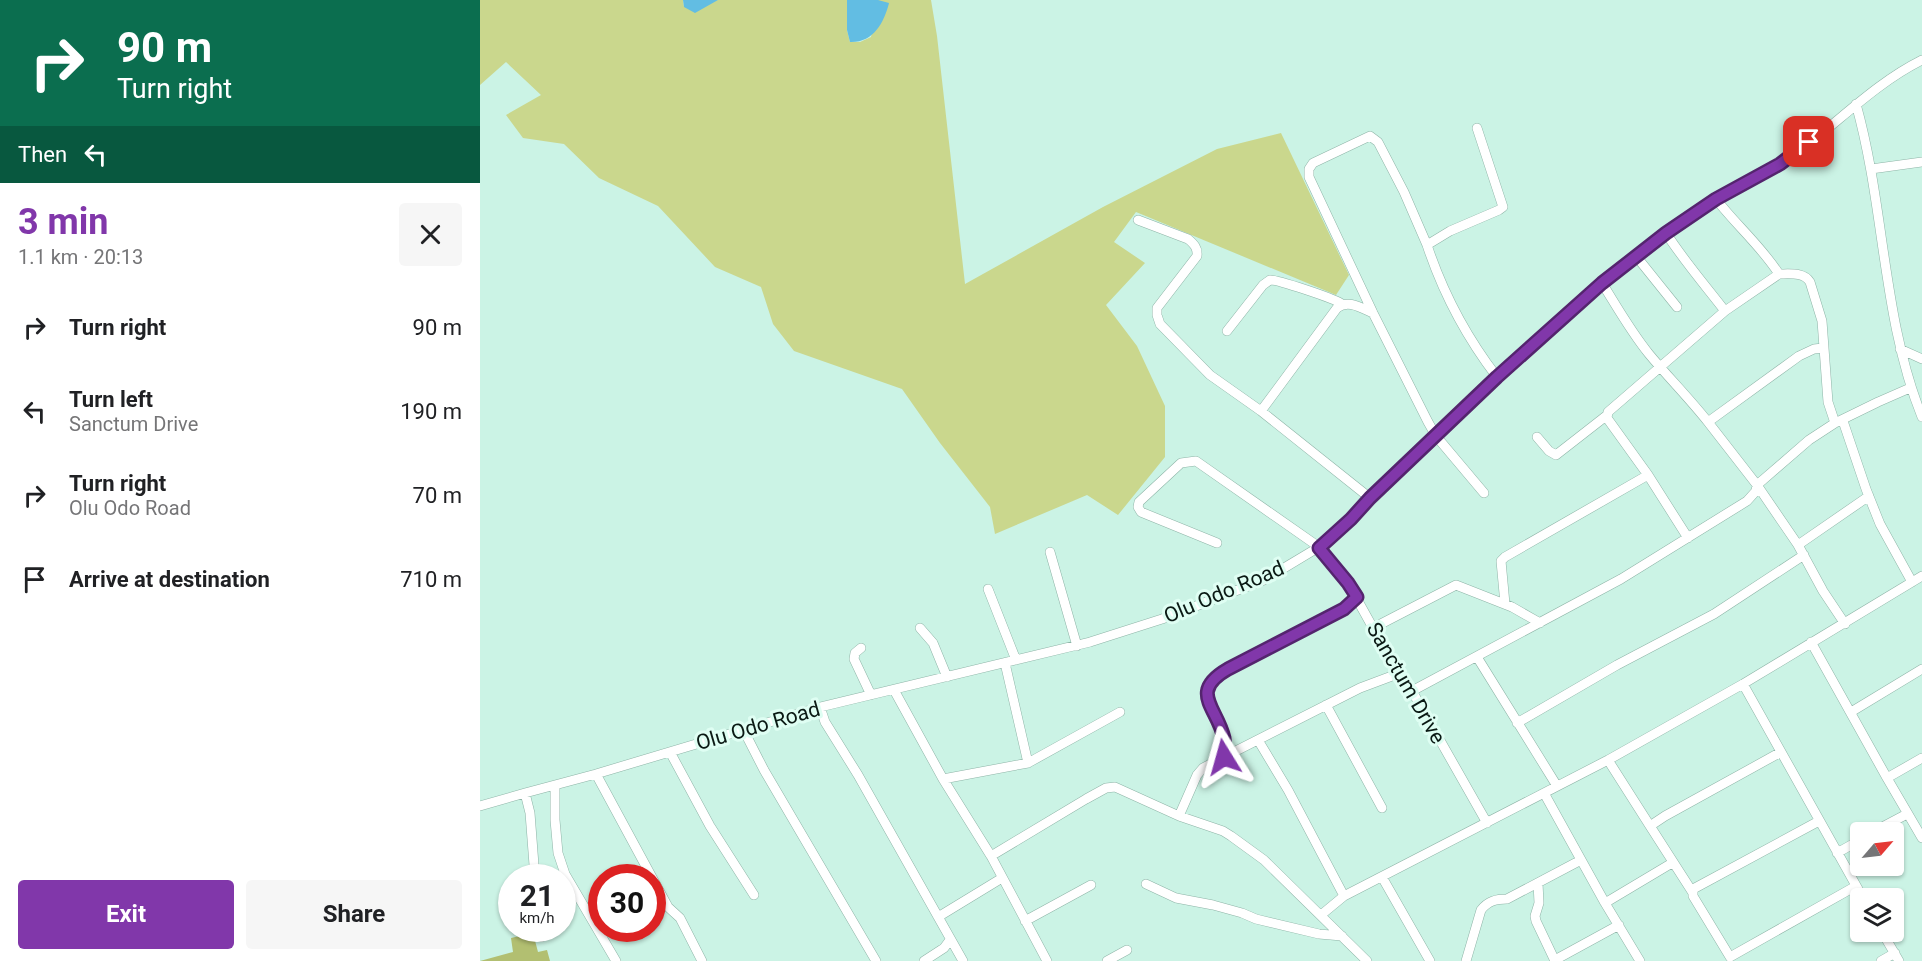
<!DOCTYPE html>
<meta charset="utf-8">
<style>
body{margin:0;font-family:Roboto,sans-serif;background:#f6f6f6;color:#202124;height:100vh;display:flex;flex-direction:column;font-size:22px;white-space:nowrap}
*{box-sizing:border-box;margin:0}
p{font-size:20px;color:#757577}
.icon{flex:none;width:33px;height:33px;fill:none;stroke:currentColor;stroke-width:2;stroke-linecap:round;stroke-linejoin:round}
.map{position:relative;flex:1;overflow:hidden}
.panel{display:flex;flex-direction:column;background:#fff;width:480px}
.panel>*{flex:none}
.hud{background:#0b6e4f;color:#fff;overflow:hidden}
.needle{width:39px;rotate:62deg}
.buttons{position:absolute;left:1370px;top:822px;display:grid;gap:12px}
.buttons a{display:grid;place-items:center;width:54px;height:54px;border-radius:6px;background:#fff;box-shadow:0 2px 4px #0004;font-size:30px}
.speed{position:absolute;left:18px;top:864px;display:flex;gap:12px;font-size:30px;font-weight:700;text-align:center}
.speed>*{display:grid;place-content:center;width:78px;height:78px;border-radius:50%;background:#fff;box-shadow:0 2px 4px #0004;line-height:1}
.speed small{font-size:15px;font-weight:400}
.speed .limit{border:9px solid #d22;background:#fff;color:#111}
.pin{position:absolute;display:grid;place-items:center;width:51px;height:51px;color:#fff;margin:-26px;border-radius:12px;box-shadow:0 3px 9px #0006}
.me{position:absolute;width:66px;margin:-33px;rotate:352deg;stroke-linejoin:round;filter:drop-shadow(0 0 4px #0008)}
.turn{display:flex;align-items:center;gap:21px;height:126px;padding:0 18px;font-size:27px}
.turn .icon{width:78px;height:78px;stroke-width:2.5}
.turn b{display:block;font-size:42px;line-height:51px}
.then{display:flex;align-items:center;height:57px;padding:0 18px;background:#0003;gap:12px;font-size:22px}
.round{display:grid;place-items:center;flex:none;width:63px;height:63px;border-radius:6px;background:#f6f6f6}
.overview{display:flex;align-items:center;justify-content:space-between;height:102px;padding:0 18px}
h1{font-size:36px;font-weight:700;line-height:45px;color:#8137aa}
.primary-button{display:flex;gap:12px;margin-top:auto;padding:12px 18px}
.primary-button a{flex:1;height:69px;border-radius:6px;background:#8137aa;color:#fff;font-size:24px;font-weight:700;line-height:69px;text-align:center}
.primary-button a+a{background:#f6f6f6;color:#202124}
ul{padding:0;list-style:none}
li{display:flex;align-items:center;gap:18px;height:84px;padding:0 18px}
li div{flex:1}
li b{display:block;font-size:22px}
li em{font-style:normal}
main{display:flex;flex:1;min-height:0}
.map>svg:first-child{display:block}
</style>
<main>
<section class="panel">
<div class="hud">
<div class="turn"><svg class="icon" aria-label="right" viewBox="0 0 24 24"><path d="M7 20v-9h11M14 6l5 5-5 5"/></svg><div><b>90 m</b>Turn right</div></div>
<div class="then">Then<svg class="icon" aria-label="left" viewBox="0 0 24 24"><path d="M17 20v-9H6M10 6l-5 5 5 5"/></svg></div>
</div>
<div class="overview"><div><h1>3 min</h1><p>1.1 km · 20:13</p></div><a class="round"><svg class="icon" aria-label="close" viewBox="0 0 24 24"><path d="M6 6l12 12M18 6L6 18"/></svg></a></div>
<ul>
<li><svg class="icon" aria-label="right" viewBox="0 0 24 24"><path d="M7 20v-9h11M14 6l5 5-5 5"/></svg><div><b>Turn right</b></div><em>90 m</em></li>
<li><svg class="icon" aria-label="left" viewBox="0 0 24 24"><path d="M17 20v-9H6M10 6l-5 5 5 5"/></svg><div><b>Turn left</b><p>Sanctum Drive</p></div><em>190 m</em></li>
<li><svg class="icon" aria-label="right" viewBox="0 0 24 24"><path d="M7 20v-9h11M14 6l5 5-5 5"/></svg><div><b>Turn right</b><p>Olu Odo Road</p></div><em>70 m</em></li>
<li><svg class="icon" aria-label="arrive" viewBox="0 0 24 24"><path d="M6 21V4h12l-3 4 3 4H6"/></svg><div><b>Arrive at destination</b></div><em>710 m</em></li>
</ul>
<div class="primary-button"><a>Exit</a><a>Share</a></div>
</section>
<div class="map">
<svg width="1442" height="961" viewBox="0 0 1442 961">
<rect width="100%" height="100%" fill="#cbf3e5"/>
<!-- green -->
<path fill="#cad78d" d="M0,0H203L204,7L238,0H367V30L370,42H380L391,37L398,0H451L457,36L485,284L623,207L737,149L801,133L869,275L856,295L656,212L634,242L665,263L626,305L657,346L685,406V457L638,515L607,495L515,534L510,507L460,443L422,389L314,351L293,324L281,287L235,267L178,206L119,178L84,144L43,138L26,115L61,95L26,62L0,85Z"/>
<!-- forest -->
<path fill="#b2bf71" d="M53,933L58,952L67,950L70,961H0L33,952L31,938Z"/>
<!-- water -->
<path fill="#62bde3" d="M203,0H238L215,13L204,7Z
M367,0H398L409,3C404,23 393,43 370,42L367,30Z"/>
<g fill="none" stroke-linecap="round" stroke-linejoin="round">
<!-- minor casing -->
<g stroke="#8eb4a7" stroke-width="10">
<path id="minor" d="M1376,104C1405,207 1402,318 1442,417
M997,128L1023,207L1019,210L970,231L947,245C963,293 987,338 1017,377
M1391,169L1442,162
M1236,199C1256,225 1281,246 1299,274C1310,274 1324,272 1330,282L1342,321L1348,402L1355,423L1398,402L1430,388
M658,220L708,239C714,244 718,248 717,256L677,308V315L680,324L730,375L781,411L890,498
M1186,233C1204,261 1225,285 1245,311
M947,245L924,192L898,142L890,136L833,163L829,169V177L893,313L948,422L956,436L1004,493
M1156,256L1197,307
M1122,283C1137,307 1151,332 1169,354C1188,377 1209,398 1228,422L1319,356L1334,349L1343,348
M747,331L783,285L790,280C796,279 856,299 862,304
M1420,349L1442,359
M781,411L857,308C868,299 881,308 893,313
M1363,421L1386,489L1400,524L1432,582
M1228,422L1277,485L1318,545L1343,591L1365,624
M1057,437L1069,451L1076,455L1126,416
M1168,475L1127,418L1128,412L1245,311L1299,274
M737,543L661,512L658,507L659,502L701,463L716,461L839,547L868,583L893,628L932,691L1007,823
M1318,545L1389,496
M570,552L597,646
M508,589L536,660
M1025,604L1021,561L1025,557L1168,475L1208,538
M440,628L453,643L467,677
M893,628L976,585L1032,607L1060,623
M1331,642L1407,778L1442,758
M381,648L375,653L374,659L391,695
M997,657L1077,786
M525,663L548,763
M1263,684L1383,898
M414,690L463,779L511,856L567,961
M932,691L1141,579L1267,501L1276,491L1277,485L1329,440L1355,423
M846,705L902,808
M340,707L345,722L378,775L483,961
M1371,712L1442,669
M1037,723L1137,665L1234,614L1324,555
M263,729L284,770L396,961
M778,740L808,790L864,896L841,915
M190,752L230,826L274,895
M744,757L880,688L920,673
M1128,760L1170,826L1185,816L1301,752
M116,774L188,907L200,918L222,961
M1407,778L1442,838
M463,779L548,763L640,712
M75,786V820L78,853L85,874L136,961
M45,793L50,813L55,878
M1064,793L1125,903L1192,863
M0,806L45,793L116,774L340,707L610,642L682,619L784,580L839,547L871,519L890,498C986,408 1079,314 1184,235C1200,222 1218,210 1236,199C1262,183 1290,171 1315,154C1358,123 1394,84 1442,60
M699,816L717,775L723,768L744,757V739L728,699V688L731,681L759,664L864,609L877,597
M1339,821L1215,888L1213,890V896L1250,957L1376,886
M1170,826L1213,893
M1393,832L1427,814
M1357,853L1380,840
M511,856L606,799L626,788L635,787L699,816L743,831L751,836L784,860L887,961
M902,877L950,961
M1058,883L1059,903L1055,916L1056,921L1075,961
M666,884L696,898L733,905L762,913L776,919L839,934L862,936
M864,896L1128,760L1263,684L1442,576
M1125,903L1160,961
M111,915L122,908
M458,917L522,878
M545,921L611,885
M61,928L62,937
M1402,932L1419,961
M1075,960L1139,925
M444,961L464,948L470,940
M627,961L647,950
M986,961L1001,910C1008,901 1016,899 1027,899L1101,860
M1401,961L1415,953"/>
</g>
<!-- minor -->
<use href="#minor" stroke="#fff" stroke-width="9"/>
</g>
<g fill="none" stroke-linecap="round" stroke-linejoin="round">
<!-- route casing -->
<g stroke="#54246e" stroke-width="15">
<path id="route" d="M744,757C744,751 745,744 744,738C737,707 708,692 748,669L864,609L877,597L868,583L839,548L871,519L890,498L1017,377L1122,283L1186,233L1236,199L1300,164L1329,142"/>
</g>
<!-- route -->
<use href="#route" stroke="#8137aa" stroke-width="10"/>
</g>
<g text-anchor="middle" stroke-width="6" stroke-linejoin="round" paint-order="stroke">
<!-- street labels -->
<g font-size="21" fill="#0a1914" stroke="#dffef3">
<text transform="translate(744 592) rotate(-23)" y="7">Olu Odo Road</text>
<text transform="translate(926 683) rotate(60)" y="7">Sanctum Drive</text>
<text transform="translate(278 726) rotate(-16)" y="7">Olu Odo Road</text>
</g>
</g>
</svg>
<div class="buttons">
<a><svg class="needle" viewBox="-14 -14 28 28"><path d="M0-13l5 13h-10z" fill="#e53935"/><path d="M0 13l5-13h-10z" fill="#757577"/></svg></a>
<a><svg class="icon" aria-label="layers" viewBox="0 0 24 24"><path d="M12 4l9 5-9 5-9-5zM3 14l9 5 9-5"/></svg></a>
</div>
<div class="speed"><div>21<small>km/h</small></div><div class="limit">30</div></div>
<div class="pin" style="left:1329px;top:142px;background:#d93025"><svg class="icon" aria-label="arrive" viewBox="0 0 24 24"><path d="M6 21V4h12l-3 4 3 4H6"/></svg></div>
<svg class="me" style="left:744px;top:757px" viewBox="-20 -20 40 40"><path d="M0-17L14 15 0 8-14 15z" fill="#8137aa" stroke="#fff" stroke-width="4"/></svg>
</div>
</main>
